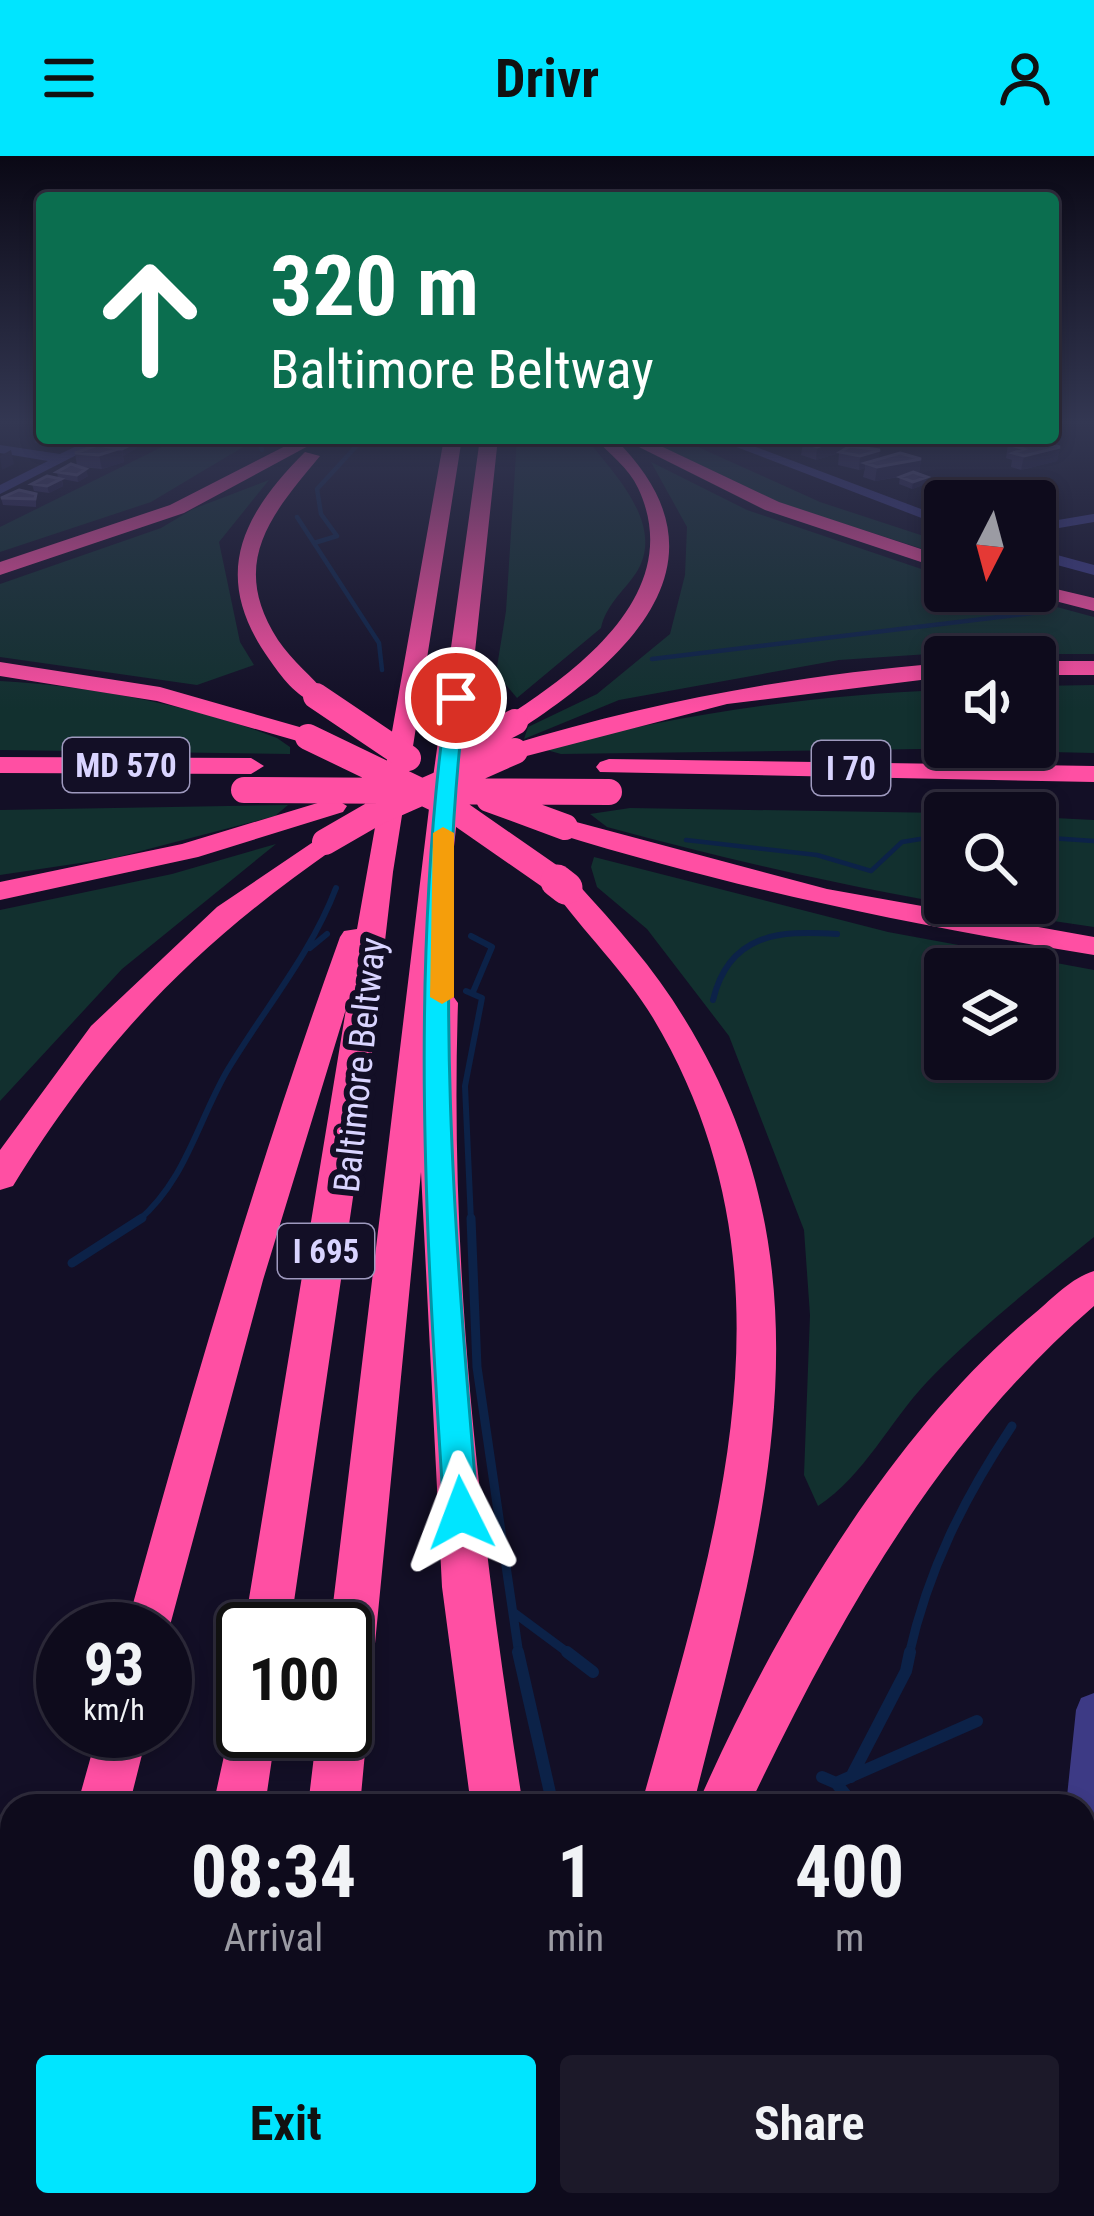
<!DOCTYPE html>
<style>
body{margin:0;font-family:"Roboto Condensed",sans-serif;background:#1c1929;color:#f1f3f6;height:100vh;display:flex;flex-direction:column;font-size:45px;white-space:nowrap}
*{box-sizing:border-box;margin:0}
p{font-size:39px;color:#9b9ba3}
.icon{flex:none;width:66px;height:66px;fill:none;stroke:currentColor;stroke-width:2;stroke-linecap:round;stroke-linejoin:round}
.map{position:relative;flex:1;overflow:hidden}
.drawer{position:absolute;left:0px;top:1638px;width:1095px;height:423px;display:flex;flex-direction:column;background:#0e0b1c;border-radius:36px 36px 0 0;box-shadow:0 6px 18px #0003,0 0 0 3px #2e2b3b}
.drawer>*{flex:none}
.hud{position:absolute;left:36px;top:36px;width:1023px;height:252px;border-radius:12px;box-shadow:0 6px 18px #0003,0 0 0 3px #2e2b3b;background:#0b6e4f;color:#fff;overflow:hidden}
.needle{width:78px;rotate:186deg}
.controls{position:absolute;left:924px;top:324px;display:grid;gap:24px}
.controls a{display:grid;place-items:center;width:132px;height:132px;border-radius:12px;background:#0e0b1c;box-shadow:0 6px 18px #0003,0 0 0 3px #2e2b3b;font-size:60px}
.speed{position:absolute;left:36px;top:1446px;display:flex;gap:24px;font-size:60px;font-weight:700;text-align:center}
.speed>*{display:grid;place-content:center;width:156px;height:156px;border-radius:50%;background:#0e0b1c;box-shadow:0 6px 18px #0003,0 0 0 3px #2e2b3b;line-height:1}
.speed small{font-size:30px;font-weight:400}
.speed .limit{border:6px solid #111;border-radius:18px;background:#fff;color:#111}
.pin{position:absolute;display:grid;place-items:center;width:102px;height:102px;color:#fff;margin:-51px;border:6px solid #fff;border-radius:50%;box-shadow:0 3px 12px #0007}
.me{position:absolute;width:132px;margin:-66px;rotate:357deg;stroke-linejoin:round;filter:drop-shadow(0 0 9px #0008)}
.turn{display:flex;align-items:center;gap:42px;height:252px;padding:0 36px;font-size:54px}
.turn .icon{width:156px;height:156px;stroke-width:2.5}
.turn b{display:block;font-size:84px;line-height:102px}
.eta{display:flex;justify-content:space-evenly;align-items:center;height:204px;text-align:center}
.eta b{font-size:72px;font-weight:700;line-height:84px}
.primary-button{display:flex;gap:24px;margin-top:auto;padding:24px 36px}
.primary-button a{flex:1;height:138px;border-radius:12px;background:#00e5ff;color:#111;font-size:48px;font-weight:700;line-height:138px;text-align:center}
.primary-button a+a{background:#1c1929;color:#f1f3f6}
header{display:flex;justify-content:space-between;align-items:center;height:156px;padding:0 36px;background:#00e5ff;color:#111;font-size:54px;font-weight:700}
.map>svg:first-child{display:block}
</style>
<header><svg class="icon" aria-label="menu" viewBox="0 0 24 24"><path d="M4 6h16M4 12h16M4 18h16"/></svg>Drivr<svg class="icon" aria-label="person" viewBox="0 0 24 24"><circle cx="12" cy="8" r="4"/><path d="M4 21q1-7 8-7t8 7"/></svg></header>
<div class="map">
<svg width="1094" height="2060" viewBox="0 0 1094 2060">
<rect width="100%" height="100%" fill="#130f26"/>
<!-- green -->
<path fill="#12302f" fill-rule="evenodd" d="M180,282H258L151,346L0,396V371Z
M517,282H586C613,317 667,369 636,417C623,436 606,449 601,472L517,542L496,517L506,455Z
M644,282H678L820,346L945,387V400L782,348Z
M651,306L747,354L945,421V435H998L1094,461V498H929L839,504L619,544L524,583L528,571L597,538L670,478L685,419L687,371Z
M269,324L219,386L240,486L254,509L197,529L0,501V428L161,372L193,353Z
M0,525C91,530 192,549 277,582L290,591V598L0,594Z
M1094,529V597L921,593L561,598L543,593C674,559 810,539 945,534V591H1035V530Z
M288,649L275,660L114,702L0,719V654Z
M630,652L945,657V747H1035V661L1094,664V771C929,748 768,715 607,671L590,658Z
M276,688L122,813L0,945V754L172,718Z
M594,701L888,776L1094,814V1081C1037,1127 978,1173 927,1226C889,1266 865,1319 818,1350L804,1319L810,1159L804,1074L729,880L647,773L597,731L591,711ZM945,813H1035V903H945Z"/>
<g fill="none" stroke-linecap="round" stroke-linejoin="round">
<!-- stream-far3 -->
<path stroke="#0c2248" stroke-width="4.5" d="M262,294L260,289L268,282
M297,361L379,487L382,514
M314,387L337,380L321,358L317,333L364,282
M652,503L1040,456
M1035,681L1094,685
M686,684L817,699L871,715L902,686L945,679"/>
<!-- stream-far2 -->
<path stroke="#0c2248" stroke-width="6" d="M471,780L492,791L473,836
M310,792L327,778
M466,835L482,842L465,930L471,1065
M713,844C729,778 778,774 837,778
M138,1065C186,1024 197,967 227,915C264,853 310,800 336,732"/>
<!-- stream-far1 -->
<path stroke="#0c2248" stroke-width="9" d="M471,1062L477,1211L519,1499
M72,1107L142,1062
M513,1456L571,1499
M909,1499C928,1414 964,1342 1012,1270"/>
<!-- stream -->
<path stroke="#0c2248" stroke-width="12" d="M518,1496L553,1650
M567,1496L593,1516
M822,1621L836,1627L855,1650
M851,1621L906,1515L910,1496
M836,1627L977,1565"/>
<!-- path -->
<path stroke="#2fb8b0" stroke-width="3" stroke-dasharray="3 4.5" stroke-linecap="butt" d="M689,282L704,288"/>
<!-- lane-far1 -->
<path stroke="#3d3a85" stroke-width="8" d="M1035,372L1094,362"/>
<!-- lane -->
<path stroke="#3d3a85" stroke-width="21" d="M1083,1933L1094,1940"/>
<!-- street -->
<path fill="#3d3a85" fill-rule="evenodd" d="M93,282H110L0,338V329L48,305L0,297V289L60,298Z
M713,282H732L945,362V371Z
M1035,393L1094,409V419L1035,403Z
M1094,1537V1690L1083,1695V1650H1066L1076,1554L1081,1542Z
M1083,2042L1087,2060H1041L1040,2049H1083Z"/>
<!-- highway -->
<path fill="#ff4fa3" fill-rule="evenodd" d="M301,282H323L184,357L0,419V406L170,349Z
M444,282H462L393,716L364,966L290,1473H244L346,853L263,1124L165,1488V1473H126C190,1240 258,1008 340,781L344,775L357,773Z
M480,282H498L438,839L453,840L458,847C449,1116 481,1385 523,1650H471L442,1431L421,1016L369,1549L362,1565L367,1575L360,1650H308L317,1575H345V1473H330L431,636Z
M595,282H614C736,401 633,499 524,571H506V561C582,512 686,434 638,332C629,312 609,298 595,282Z
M621,282H644L779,346L945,401V414L765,354Z
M305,296L320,300C272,358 228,406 278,484C292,505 312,520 328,540L316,547C297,542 280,519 269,503C211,421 240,361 305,296Z
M1035,428L1094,442V455L1028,438L1025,435H1035Z
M1035,505H1094V519H1035Z
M0,506L160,531L317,576L320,581L308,588L157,545L0,520Z
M945,507V521L727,548L515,603L502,595L506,590C650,546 795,519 945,507Z
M0,601L251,602L264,610L251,618L0,617Z
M609,603L1094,610V626L600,616L596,611L600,606Z
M334,642L347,650L343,656L198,701L0,744V726L182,688Z
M565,663L827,733L1094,781V799C911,769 732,732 555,677L551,671Z
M325,678L339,686L335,692C193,791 104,883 13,1030L0,1034V994L91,870L217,751Z
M566,723L576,726C615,769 654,812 684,862C844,1120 761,1380 693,1650H641C715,1384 807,1120 653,862C624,814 584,777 552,732Z
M1094,1115V1150C936,1287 838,1464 749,1650H697C772,1478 890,1277 1035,1157C1053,1142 1071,1122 1094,1115Z
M243,1555V1575H276L265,1650H213L233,1559Z
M98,1575H148L129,1650H77Z
M12,1961V2049H25L22,2058L0,2060V1966Z
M139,2049H201L199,2060H137Z
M254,2049H316L315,2060H253Z
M539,2049H601L597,2060H535Z"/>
<!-- highway-bridge-far1 -->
<path stroke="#ff4fa3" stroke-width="26" d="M316,540L408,602
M308,581L443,646L561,728
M458,595L515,566
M244,634L609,636
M489,643L565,671
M325,686L377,656L515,595"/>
<!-- highway-bridge -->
<path stroke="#ff4fa3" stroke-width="33" d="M557,725L566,732"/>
</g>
<!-- wall -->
<path fill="#312854" d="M42,269V282H63L47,289L35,287L33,274Z
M131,282H154L145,287L132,285Z
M779,282H806V285H868L850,290L879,303H921L919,317H916L926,328L912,333L899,328L900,321L905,320L875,325L863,321L865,312L859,314L838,309L839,297L816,304L801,299L803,288L793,291L779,286Z
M1008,288L1060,291L1057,305L1021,314L1011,311L1012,304L1006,302Z
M137,292L123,300L124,306L102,313L80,311L88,320L78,326L62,323L63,330L49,337L34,335L32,328L58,322L57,316L77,310L75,297Z
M928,330H954L953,333L989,342L980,345H950L951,338L939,342L927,338Z
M36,338V351L3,349L1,342Z"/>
<!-- shaded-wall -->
<path fill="#1d163a" d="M45,282H63L47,289Z
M800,282H806V287L803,286V288L793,291L794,284Z
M845,282H868V285L849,290V294L816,304L817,291Z
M136,286L137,292L123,300L122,293Z
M1060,291L1057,305L1021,314L1024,300Z
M121,292L124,306L102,313L99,299Z
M11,294L14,308L2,314L0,300Z
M880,294L878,308L865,307V312L859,314L860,300Z
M921,303L919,317L875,325L877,311Z
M86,313L88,320L78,326L77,319Z
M927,321L926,328L912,333L913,326Z
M61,323L63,330L49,337L47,330Z
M992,328L989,342L980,345H962L964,338Z
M954,330L951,338L939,342L940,335Z"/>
<!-- building -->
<path fill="#433a66" stroke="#5a527e" stroke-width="3" d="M815,282H845L817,291L803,286Z
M1024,283L1060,291L1024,300L1013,297L1024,293L1008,288Z
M123,284L136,286L122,293L109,291Z
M97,289L121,292L99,299L75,297Z
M850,290L880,294L860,300L840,296Z
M900,297L921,303L877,311L865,307Z
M71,308L86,313L77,319L57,316Z
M913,316L927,321L913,326L900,321Z
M47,320L61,323L47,330L32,328Z
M979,324L992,328L964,338L952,333Z
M941,326L954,330L940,335L928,330Z
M19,334L36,338L35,343L1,342Z"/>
<!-- sky -->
<linearGradient id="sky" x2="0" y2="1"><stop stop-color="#0a0815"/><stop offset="0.48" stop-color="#333752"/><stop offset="1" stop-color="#333752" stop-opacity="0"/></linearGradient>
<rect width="1094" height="554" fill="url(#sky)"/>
<!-- route -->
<path fill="#00e5ff" stroke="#0095a6" stroke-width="3" d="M456,537L465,542C432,813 455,1087 478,1357L473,1367L461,1371L449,1367L444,1357C426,1086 409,812 447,542Z"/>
<!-- slow -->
<path fill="#f59e0b" d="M443,671L454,677V841L442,848L430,841L433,677Z"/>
<g text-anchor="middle" stroke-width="12" stroke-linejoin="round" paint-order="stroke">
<!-- shield labels -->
<g fill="#130f26" stroke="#9e99be" stroke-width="3">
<rect x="63" y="582" width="126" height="54" rx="9"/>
<rect x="812" y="585" width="78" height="54" rx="9"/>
<rect x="278" y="1068" width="96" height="54" rx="9"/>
</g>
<g font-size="33" font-weight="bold" fill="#d9d4ff">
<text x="126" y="621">MD 570</text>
<text x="851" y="624">I 70</text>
<text x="326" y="1107">I 695</text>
</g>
<!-- street labels -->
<g font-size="36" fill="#d9d4ff" stroke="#130f26">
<text transform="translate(359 909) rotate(-84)" y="13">Baltimore Beltway</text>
</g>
</g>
</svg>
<div class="controls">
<a><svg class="needle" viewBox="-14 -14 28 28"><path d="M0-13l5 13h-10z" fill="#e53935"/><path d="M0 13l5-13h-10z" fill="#9b9ba3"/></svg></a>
<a><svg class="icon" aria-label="sound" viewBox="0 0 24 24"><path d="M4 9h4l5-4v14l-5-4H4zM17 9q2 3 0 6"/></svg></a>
<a><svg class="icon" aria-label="search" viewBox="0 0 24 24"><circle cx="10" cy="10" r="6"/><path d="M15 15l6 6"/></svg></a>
<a><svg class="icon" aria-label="layers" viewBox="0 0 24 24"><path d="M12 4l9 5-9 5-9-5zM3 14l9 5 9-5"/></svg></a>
</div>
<div class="speed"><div>93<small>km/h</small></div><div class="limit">100</div></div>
<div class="pin" style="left:456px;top:542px;background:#d93025"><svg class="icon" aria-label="arrive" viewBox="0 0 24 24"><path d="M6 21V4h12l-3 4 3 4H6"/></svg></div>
<svg class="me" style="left:461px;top:1357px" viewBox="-20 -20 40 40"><path d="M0-17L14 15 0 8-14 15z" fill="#00e5ff" stroke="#fff" stroke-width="4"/></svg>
<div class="hud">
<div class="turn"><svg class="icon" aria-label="ahead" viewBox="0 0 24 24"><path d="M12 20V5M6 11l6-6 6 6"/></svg><div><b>320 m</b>Baltimore Beltway</div></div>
</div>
<section class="drawer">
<div class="eta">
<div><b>08:34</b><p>Arrival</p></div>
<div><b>1</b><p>min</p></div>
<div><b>400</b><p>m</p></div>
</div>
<div class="primary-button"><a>Exit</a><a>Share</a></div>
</section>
</div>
